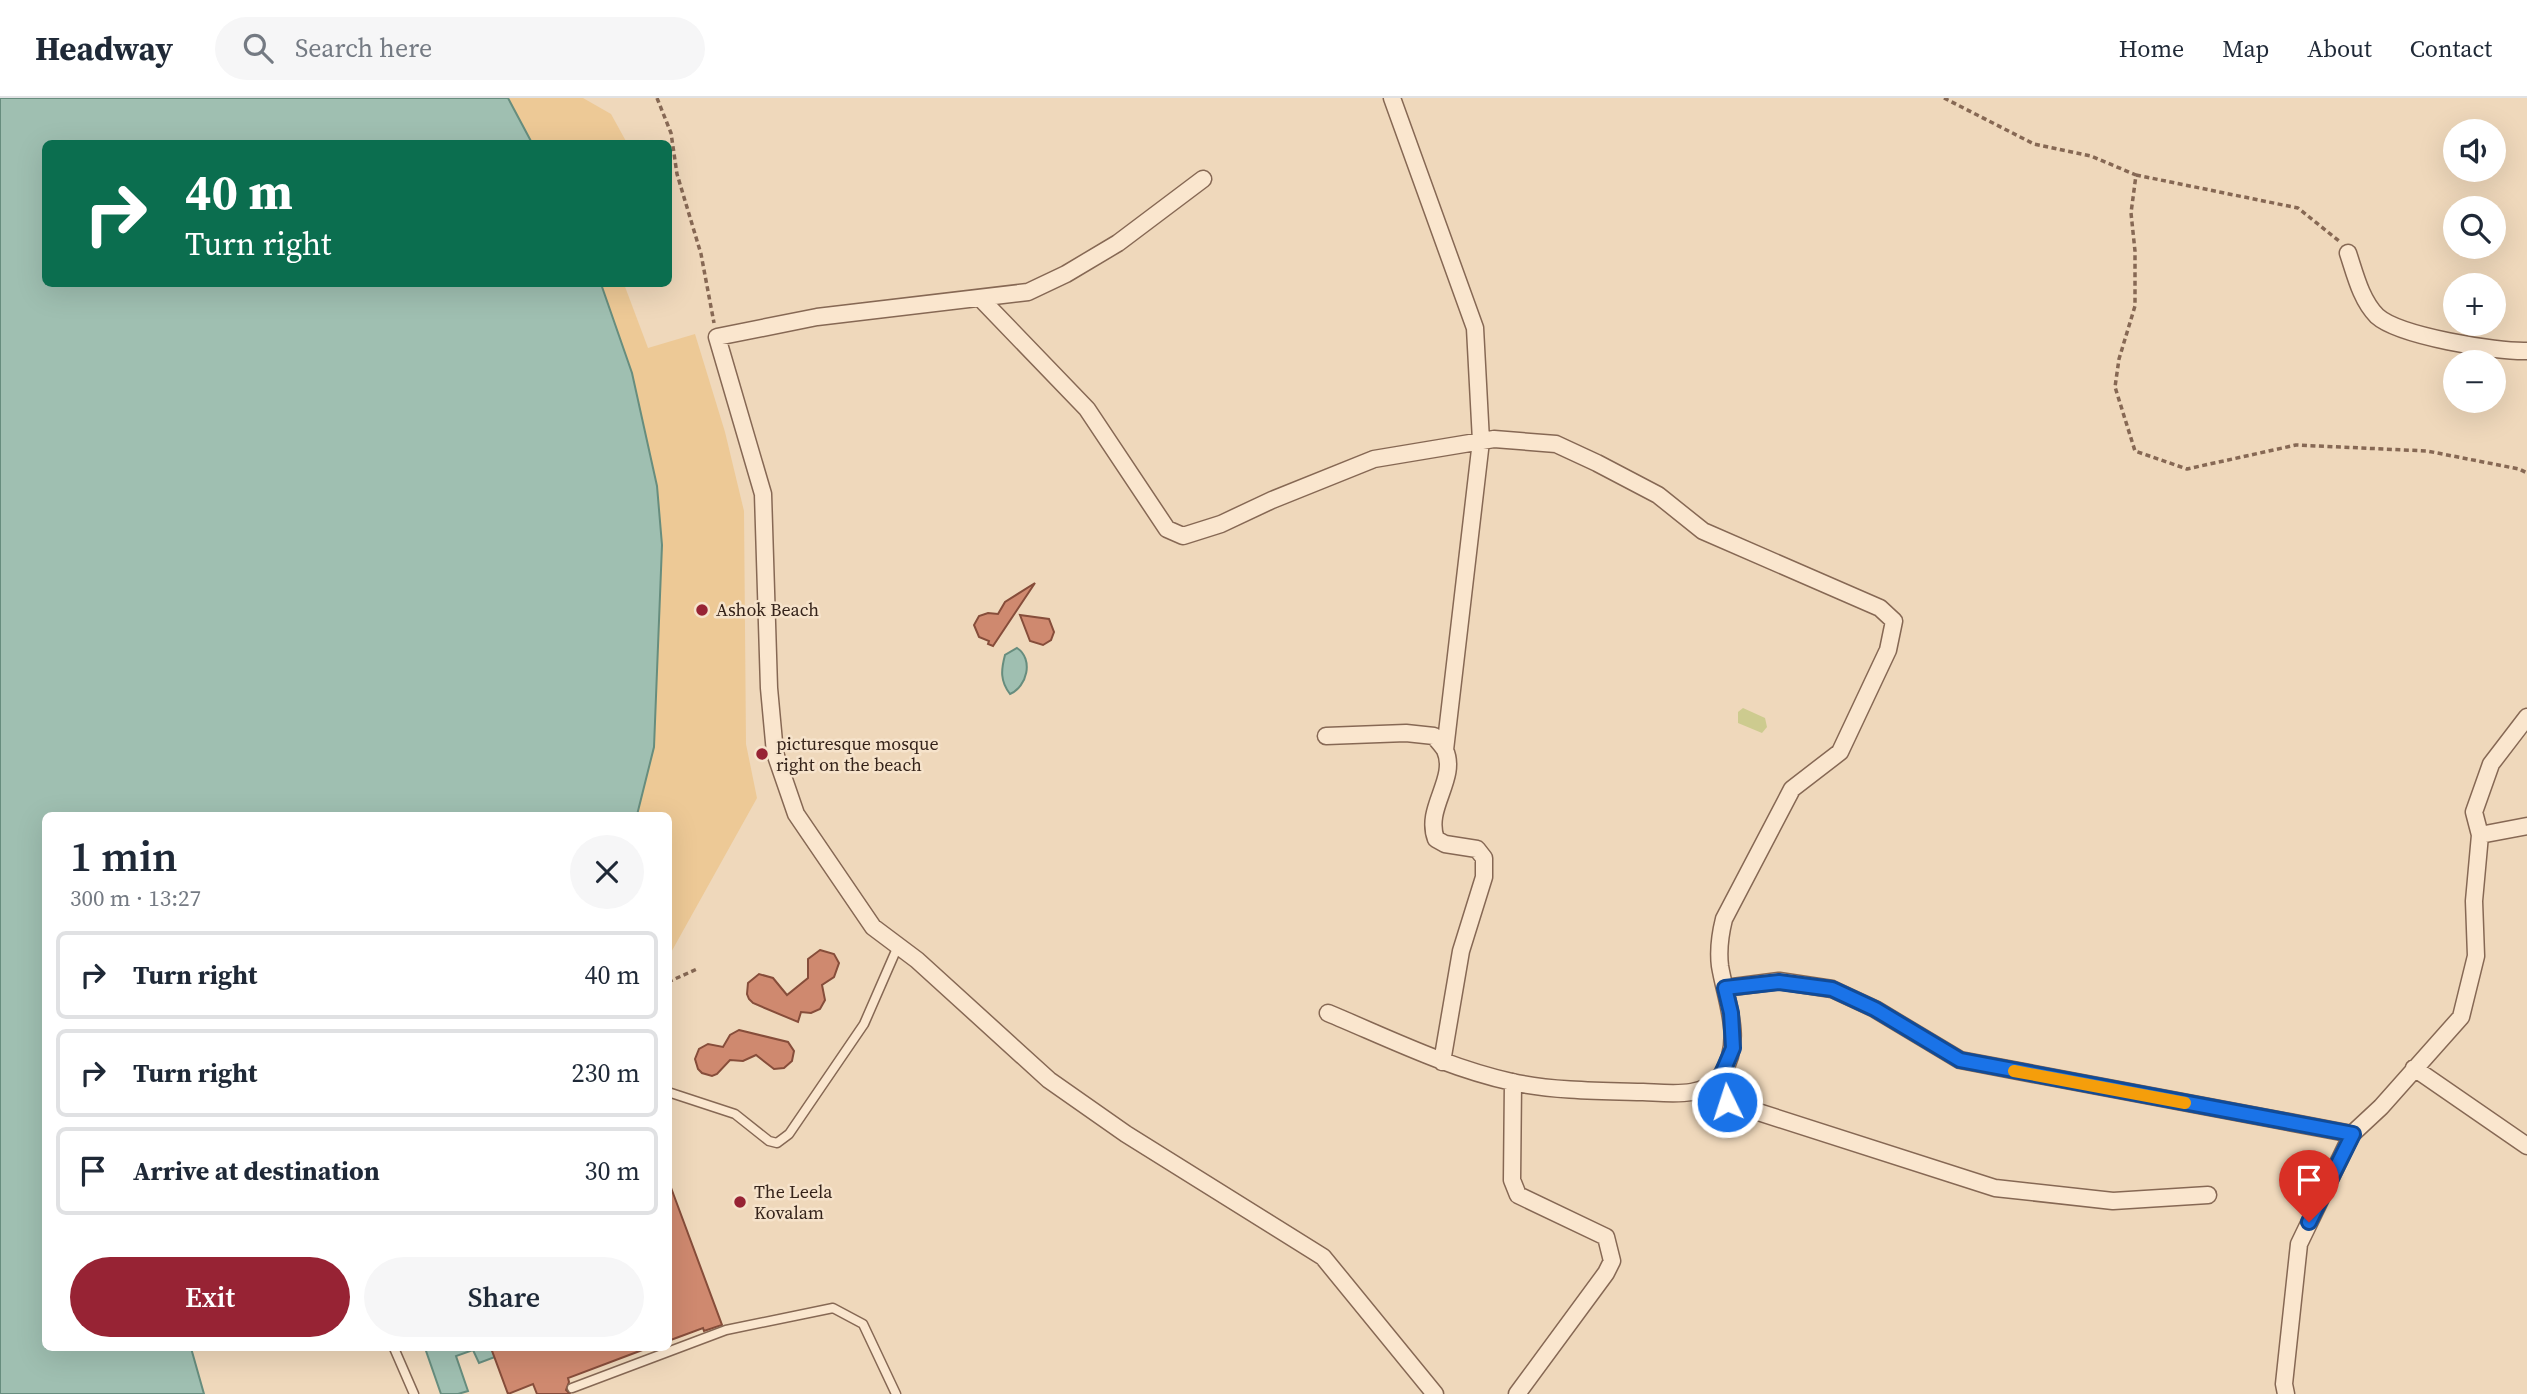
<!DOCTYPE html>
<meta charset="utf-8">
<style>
body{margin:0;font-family:"Source Serif 4",serif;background:#f6f6f7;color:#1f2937;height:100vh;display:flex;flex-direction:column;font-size:26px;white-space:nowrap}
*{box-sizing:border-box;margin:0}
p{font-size:23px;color:#747a83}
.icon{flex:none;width:38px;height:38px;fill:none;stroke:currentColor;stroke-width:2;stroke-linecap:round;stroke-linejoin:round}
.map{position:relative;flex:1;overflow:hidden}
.sheet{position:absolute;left:42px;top:714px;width:630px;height:539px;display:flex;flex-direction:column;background:#fff;border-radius:10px;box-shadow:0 7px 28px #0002}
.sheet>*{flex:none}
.banner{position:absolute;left:42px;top:42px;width:630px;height:147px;border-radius:10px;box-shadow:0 7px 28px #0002;background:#0b6e4f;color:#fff;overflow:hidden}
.fabs{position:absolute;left:2443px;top:21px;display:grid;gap:14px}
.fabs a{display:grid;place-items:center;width:63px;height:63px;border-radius:50%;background:#fff;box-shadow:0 7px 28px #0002;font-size:35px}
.pin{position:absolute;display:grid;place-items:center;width:60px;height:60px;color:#fff;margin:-72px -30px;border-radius:50% 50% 50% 0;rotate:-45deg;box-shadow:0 0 7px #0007}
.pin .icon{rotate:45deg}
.me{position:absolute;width:77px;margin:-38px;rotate:356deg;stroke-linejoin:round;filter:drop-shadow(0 0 5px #0008)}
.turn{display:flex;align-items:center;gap:24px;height:147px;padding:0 28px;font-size:32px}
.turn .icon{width:91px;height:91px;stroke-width:2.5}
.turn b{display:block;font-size:49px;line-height:60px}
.round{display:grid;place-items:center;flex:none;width:74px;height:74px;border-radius:37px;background:#f6f6f7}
.head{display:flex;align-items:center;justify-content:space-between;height:119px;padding:0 28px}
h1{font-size:42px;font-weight:600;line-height:52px}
.button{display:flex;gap:14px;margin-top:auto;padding:14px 28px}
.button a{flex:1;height:80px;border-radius:42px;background:#972334;color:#fff;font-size:28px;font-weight:600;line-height:80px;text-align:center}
.button a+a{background:#f6f6f7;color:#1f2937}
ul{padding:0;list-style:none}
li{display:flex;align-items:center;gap:21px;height:88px;margin:0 14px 10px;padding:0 14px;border:4px solid #e0e1e3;border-radius:10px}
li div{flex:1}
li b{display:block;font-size:26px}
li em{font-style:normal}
header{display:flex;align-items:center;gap:42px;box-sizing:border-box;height:98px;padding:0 35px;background:#fff;border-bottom:2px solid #e0e1e3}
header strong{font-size:33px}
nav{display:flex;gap:38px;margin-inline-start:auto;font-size:24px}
.search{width:490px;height:63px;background:#f6f6f7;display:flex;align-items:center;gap:18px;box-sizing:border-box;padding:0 24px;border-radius:38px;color:#747a83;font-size:26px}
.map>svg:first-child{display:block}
</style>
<header>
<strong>Headway</strong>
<div class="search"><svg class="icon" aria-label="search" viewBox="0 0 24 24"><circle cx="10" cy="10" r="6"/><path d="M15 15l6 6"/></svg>Search here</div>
<nav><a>Home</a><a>Map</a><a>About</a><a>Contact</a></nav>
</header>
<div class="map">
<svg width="2527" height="1296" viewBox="0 0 2527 1296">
<rect width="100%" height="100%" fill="#efd8bb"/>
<!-- green -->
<path fill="#cdcb8f" d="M1743,610L1765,620L1767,629L1762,635L1738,625V614Z"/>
<!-- sand -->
<path fill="#edc996" d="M508,0H583L611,16L627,45H532Z
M601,186H624L648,250L695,236L725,334L744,413L746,646L757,700L669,858L668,718L637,717L654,649L662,448L657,388L632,275Z"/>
<!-- water -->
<path fill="#9fbfb1" stroke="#678d7e" stroke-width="2" d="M0,0H508L532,45L46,46V186H601L632,275L657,388L662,447L654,649L637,717L46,718V1250H191L204,1296H0Z
M1017,550C1034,561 1027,589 1010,596C1000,583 1001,572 1005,557Z
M425,1250H491L495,1259L479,1265L473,1252L456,1258L468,1293L458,1296H441Z"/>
<!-- building -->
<path fill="#cf896f" stroke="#864d3a" stroke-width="2" d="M1035,485L993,548L988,546L989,543L979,539L974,527L979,518L988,515L998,516L1005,504Z
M1020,517L1049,521L1054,534L1051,542L1043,547L1030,543Z
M820,852L834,856L839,865L834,879L822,887L825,902L820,911L811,915L801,914L798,924L753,905L749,901L747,896L748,885L759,876L773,880L787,897L808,880V861Z
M739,932L788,944L794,953L792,963L784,970L774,971L756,957L743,963L730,962L717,976L712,978L702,975L698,971L695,961L699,951L708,946L723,949L730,937Z
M670,1087L722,1227L704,1233L703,1230L668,1243Z
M491,1250H644L645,1251L568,1280L569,1284L566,1292L570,1296H537L533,1286L508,1296Z"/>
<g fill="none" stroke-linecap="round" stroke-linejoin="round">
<!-- service casing -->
<g stroke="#866854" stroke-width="11">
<path id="service" d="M668,994L735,1016L769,1043L777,1045L789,1036L864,926L898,848
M394,1250L414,1296
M572,1290L726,1232L833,1210L863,1226L896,1296"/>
</g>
<!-- minor casing -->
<g stroke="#866854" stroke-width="19">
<path id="minor" d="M1392,0L1475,230L1481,343L1445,652
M1203,81L1118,145L1066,176L1028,194L817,219L717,239L763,396L769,590L775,655L796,716L873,829L917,862L1049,982L1126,1036L1323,1159L1435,1296
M2348,155C2355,176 2361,202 2377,218C2399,238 2496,254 2527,253
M981,201L1087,311L1167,431L1183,438L1221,426L1272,402L1374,361L1494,341L1556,346L1597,365L1658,397L1703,433L1880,510L1894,523L1888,552L1840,654L1792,691L1724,821C1720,837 1718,852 1720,868C1726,904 1744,942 1722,976C1706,1001 1669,995 1643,994C1601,993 1553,993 1512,984C1448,970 1388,940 1328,915
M1326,638L1406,635L1434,638C1437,642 1442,647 1445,652C1458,681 1424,710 1436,741L1445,746L1477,751L1484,760V779L1461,853L1442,964
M2480,737L2527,728
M1725,890L1779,883L1832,891L1875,911L1960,962L2352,1036
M2414,970L2527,1048
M1513,984L1512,1082L1518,1097L1606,1139L1612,1163L1606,1175L1517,1296
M1708,989L1727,1004L1995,1090L2113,1103L2208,1097
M2286,1296L2284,1286L2299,1146L2352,1036L2381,1009L2461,919L2476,858L2474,803L2480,737L2474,714L2491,666L2527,619"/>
</g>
<!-- path -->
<path stroke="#866854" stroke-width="3.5" stroke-dasharray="5 3.5" stroke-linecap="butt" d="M657,0L671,35L677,76L701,156L714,225
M1944,0L2034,46L2091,58L2136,77L2131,115L2135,153V208L2119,261L2115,289L2135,353L2187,371L2296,347L2427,353L2519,371L2527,375
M2136,77L2298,110L2339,143
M668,884L697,871"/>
<!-- service -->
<use href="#service" stroke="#fae6ce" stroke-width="8"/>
<!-- minor -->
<use href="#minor" stroke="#fae6ce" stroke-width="16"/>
</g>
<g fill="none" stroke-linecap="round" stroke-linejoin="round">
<!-- route casing -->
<g stroke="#114b97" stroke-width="18">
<path id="route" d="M1727,1004L1721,978L1733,950L1731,915L1725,890L1779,884L1832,891L1875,911L1960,962L2353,1036L2309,1124"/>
</g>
<!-- route -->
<use href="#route" stroke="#1a73e8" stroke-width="12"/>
<!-- slow -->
<path stroke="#f59e0b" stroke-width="12" d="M2014,973L2185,1005"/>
</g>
<!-- markers -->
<g fill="#972334" stroke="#f6e3cb" stroke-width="2.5">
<circle cx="702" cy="512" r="7"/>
<circle cx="762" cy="656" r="7"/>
<circle cx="740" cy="1104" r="7"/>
</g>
<g text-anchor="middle" stroke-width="5" stroke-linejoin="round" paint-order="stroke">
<!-- poi labels -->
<g font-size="18" fill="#35231a" stroke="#f6e3cb" text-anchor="start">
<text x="716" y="518">Ashok Beach</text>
<text x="776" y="652">picturesque mosque<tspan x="776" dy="21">right on the beach</tspan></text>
<text x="754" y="1100">The Leela<tspan x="754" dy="21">Kovalam</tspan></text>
</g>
</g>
</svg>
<div class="fabs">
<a><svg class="icon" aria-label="sound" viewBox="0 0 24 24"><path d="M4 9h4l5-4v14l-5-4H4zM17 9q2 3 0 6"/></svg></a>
<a><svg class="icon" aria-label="search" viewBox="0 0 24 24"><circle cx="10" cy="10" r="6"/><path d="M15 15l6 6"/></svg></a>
<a>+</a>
<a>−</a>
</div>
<div class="pin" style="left:2309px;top:1124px;background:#d93025"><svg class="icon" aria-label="arrive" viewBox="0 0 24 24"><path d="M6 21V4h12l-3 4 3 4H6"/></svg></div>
<svg class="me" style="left:1727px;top:1004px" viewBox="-20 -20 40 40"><circle r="17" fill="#1a73e8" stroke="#fff" stroke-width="3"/><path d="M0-11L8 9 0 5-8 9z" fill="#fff"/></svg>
<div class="banner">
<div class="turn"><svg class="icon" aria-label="right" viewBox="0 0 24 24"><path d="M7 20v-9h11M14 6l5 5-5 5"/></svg><div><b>40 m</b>Turn right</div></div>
</div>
<section class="sheet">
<div class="head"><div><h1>1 min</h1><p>300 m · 13:27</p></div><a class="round"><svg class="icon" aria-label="close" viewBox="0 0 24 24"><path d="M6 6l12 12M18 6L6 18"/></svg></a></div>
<ul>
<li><svg class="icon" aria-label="right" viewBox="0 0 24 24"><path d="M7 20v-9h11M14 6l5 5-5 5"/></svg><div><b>Turn right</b></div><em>40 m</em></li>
<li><svg class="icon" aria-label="right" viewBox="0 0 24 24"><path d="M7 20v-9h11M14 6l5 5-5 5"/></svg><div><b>Turn right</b></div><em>230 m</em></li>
<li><svg class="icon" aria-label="arrive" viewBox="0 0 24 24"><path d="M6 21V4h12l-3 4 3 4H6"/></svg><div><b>Arrive at destination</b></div><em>30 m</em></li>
</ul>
<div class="button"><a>Exit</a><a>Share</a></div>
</section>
</div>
